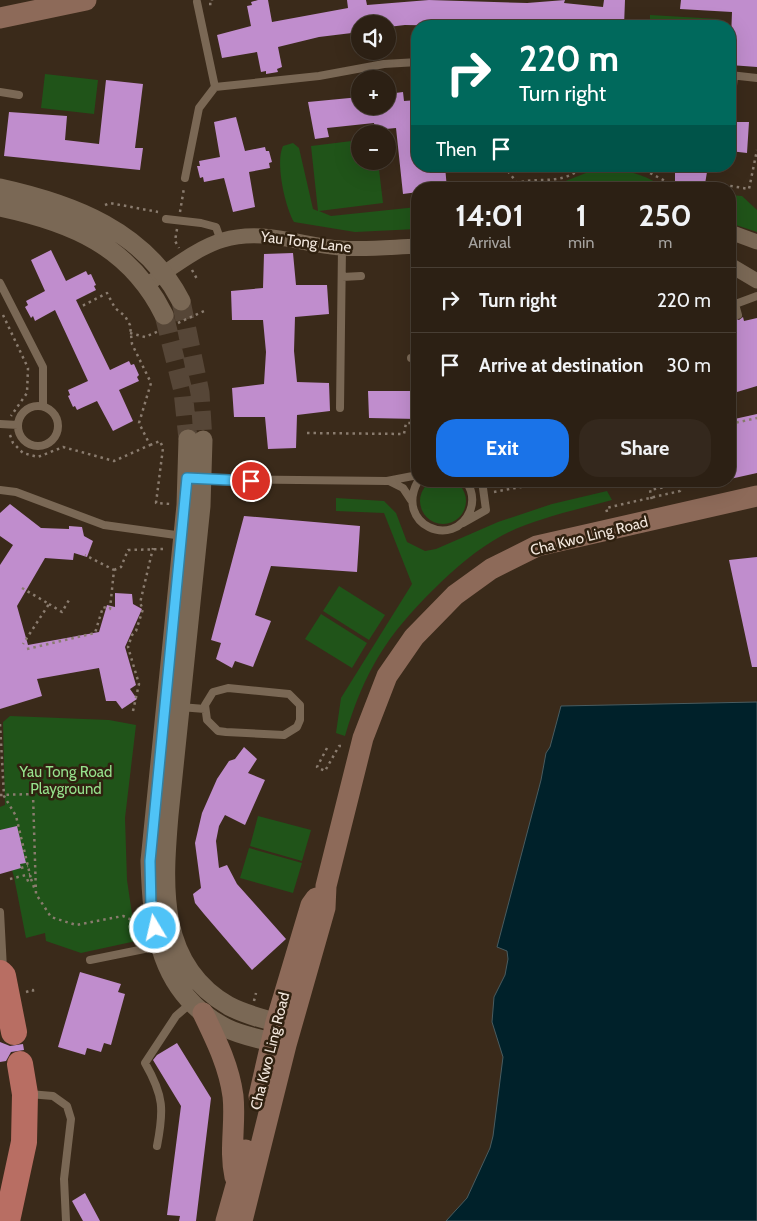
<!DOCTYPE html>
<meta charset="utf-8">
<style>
body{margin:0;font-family:Cabin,sans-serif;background:#34281d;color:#f1f3f6;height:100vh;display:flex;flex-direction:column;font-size:19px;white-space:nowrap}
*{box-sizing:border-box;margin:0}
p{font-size:16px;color:#a6a3a0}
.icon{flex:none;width:28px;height:28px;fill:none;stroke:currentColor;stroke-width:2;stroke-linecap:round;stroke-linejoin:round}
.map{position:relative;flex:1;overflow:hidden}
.side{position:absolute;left:411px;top:182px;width:325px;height:305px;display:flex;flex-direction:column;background:#2c2014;border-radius:20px;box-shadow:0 5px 20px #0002,0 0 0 1px #483e34}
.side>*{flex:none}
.hud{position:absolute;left:411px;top:20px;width:325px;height:152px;border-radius:20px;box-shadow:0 5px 20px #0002,0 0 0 1px #483e34;background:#00695c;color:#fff;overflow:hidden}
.buttons{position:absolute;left:351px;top:15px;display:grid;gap:10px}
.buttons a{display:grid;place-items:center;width:45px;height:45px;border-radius:50%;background:#2c2014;box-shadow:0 5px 20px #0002,0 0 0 1px #483e34;font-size:25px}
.pin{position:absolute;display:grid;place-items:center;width:42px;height:42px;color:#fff;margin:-21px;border:2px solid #fff;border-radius:50%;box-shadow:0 1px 5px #0007}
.me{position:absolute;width:55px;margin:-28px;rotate:351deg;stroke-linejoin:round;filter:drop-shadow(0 0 4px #0008)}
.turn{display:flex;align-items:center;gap:18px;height:105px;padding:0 25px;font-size:22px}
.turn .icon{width:65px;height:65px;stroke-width:2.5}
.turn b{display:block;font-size:35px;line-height:42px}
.then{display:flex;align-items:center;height:48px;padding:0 25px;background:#0003;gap:10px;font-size:19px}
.eta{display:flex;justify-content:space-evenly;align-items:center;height:85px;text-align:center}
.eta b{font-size:30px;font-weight:700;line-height:35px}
.cta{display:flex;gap:10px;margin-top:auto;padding:10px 25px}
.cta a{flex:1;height:58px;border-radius:20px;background:#1a73e8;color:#fff;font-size:20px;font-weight:700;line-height:58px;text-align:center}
.cta a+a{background:#34281d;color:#f1f3f6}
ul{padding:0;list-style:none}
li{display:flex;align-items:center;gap:15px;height:65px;padding:0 25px;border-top:1px solid #483e34}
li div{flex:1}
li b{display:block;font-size:19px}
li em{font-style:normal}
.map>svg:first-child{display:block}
</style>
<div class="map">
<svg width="757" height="1221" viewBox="0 0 757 1221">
<rect width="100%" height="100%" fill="#3a2a1a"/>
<!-- green -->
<path fill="#205419" d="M650,15L719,19V26H650Z
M45,74L98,80L94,114L41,108Z
M360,140V161H378L383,203L319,211L331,216L417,207V229L355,232L294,222C285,207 275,162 283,146L293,143L299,148L313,209L318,211L311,146Z
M611,169C631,171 649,176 666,189H511L527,184L563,182L591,171Z
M730,195L742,196L757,210V232L730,223Z
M420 501a23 23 0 1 1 46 0a23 23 0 1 1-46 0Z
M607,491L612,500C576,510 536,518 503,535C477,549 455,568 434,589C387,635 364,672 345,736L336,733L341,698L412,584L384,513L336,511V498L384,501L396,513L407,542L425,551L436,549L498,522L552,504Z
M339,586L385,615L369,640L323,611Z
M321,614L367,643L352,668L305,639Z
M10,716L109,720L136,725L125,818L127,880L136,941L81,953L46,941L45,933L26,938L14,877L0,829V807L5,805L3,722Z
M258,816L311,830L302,861L250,846Z
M249,848L302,863L293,893L240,878Z"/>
<!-- water -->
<path fill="#00212a" stroke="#495c60" d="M757,702V1221H446L467,1198L490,1148L493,1136L503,1057L492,1022L494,997L505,975L508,959L507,951L497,947L541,780L546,753L550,747L561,706Z"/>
<!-- building -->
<path fill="#c08dcd" d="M258,0H268L272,22L348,8L347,0H366L367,5L429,0L527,3L565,0L564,3L603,7L604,0H625L624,26L486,24L466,26L405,25L388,27V24H360V32L319,37L278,47L282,67L277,69L278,72L266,74V71L261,72L257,52L222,58L217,35L251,26L247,6L252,5L251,2Z
M681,0H757V67L730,65L732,12L680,9Z
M106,80L143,84L135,148H143L140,170L4,156L9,112L67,116L65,140L99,144Z
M403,92L404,101L418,100V166H445L447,189H418V192L403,194L396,128L375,130L374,123L327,128L329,137L315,139L308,102L360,97V106H388V94Z
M236,117L245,151L265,147L266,151H269L272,162L269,163L270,168L249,172L255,207L233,212L224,178L204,182L203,177L200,178L197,166H200L199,161L220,157L214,122Z
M733,122H749L747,153L730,151V130H732Z
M675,166H708L705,184L675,182Z
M51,250L66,281L86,271L88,275L91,274L96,285L94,286L96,290L76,300L110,370L129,361L131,365L134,364L139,375L137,377L139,381L119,390L133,421L113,431L97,401L77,410L75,406L73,407L68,396L70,395L68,390L88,381L55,310L35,321L33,316L31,318L25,307L28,305L26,301L45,291L31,260Z
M293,253L296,285H327L329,314L295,317L294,351L297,382L329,383L330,411L297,415L296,448L268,449L265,417H234L232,388L264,384L266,352L263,320H232L231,291L263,288L264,254Z
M730,317L739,320L743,317L744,321L757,318V386L737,392V384L730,386Z
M368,391H418V419L369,418Z
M757,414V473L730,479V420Z
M10,504L41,528L69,529V526L82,527L84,536L93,541L87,557L74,553L73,560L45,558L17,606L28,645L99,632L107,605L115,607V593L132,594L133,604L142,609L125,647L136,685L130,689L137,699L122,709L116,701H106L99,668L37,679L42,696L0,709V565L13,545L0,536V513Z
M244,516L360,526L357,572L271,566L255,615L271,621L253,667L235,661L232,668L216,659L221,643L211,640Z
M757,557V667H752L729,560Z
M244,747L257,759L248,773L265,780L245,825L225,815L219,826L216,841L219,868L227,865L237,884L286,939L252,970L204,914L195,903L193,894L201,888L195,843L202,813L217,779L229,761L235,759Z
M17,826L26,863L20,864L21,868L0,874V830Z
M80,972L121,984L118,992L125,994L111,1045L104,1043L101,1052L87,1048L85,1055L58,1047Z
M0,1042L10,1046L23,1044L24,1050L11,1052L6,1061L0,1062Z
M177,1043L211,1098L196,1221H179L180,1216L167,1215L181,1106L153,1060L157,1055Z
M85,1193L100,1221H83L72,1201Z"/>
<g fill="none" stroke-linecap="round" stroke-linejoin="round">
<!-- tertiary-tunnel -->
<path stroke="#564637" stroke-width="19" stroke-dasharray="19 9" stroke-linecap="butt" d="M181,301L200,393L203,440
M164,315L183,391L188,439"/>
<!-- path -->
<path stroke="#8a7c6f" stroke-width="2.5" stroke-dasharray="2.5 4" stroke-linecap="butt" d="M209,4H212V0
M504,166L517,183C534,178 551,182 565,177C575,174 581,168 591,166
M632,166L648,172L675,186L700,188L713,183L749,189L757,150
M105,205L110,203L158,212
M180,212L184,188
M177,229L175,241L179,248
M192,270L197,279
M3,315L28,368L27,393L11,416
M178,323L204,311
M130,333L145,337L159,331
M730,424L757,418
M307,433L404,434L406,423H418
M10,435L13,443L23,453L38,457L63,447L114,461L150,445L139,423L151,383L132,344L130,325L125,316L115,308L107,293L82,306
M150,445L160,441L163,448L156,503L171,504
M494,492L552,481
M607,512L606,508L680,491L679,484L650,490L652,501
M114,570L121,567L128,550L165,549
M22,588L49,604L23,644
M49,604L62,612L69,600
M27,649L95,633L103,607L110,609L114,570L85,555
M133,711L139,684L128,647L132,635L136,631L143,609L140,603L153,548
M0,724L4,796L16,816L31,879L26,881
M327,748L317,767L325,771L339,746H344
M0,795L33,794L36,894L51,917L76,925L123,916L132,920L135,917
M21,868L28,866
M10,879L30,874
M31,879L35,890
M26,992L33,990V994
M254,1001L256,993"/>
<!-- service -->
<path stroke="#7a6855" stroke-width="8" d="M730,75L757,78
M215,87L319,76L384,64L418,62
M0,92L19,95
M731,105L734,76
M185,178L199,108L215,87L197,2
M166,219L201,223L216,227L221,241
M342,277L361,276
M0,283L43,367V406
M735,304L738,315
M730,306L757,296
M411,358H418
M18 426a20 20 0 1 1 40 0a20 20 0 1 1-40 0Z
M340,408L342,248
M0,424L18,425
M201,479L387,481L418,475
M389,481L403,488L411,500
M418,481C394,525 454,550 470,511C474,501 472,490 466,481
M0,490L16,492L104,525L183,536
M463,523L486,510L482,481
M228,688L289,694L300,705V720L297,727L284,735L226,732L218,731L207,720L205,705L213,692Z
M180,707L205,709
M0,912L3,969
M90,960L159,946
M29,1094L53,1096L67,1106L71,1119L64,1179L66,1221
M157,1146C164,1110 164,1096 145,1063L176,1016L191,1003"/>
<!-- minor -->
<path stroke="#7a6855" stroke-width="15" d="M730,232L757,242
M730,265L757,281
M146,285C170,270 196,248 223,240C263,228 301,245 341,248C366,250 392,247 418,246"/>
<!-- tertiary -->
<path stroke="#7a6855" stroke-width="19" d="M0,188C73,204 145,231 181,301
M0,207C71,222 130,246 164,315
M188,439L186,505L150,861C152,929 159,993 226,1028C244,1037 266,1040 285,1045
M203,440L201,506L169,815C163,886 157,965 229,1006C248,1016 271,1021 291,1026"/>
<!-- secondary -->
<path stroke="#8d6a59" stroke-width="21" d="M0,18L86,0
M203,1013C216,1040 229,1066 233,1096C236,1123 229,1150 235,1177
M259,1096L276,1022L311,905L316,898
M226,1221L246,1150
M242,1221L286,1045L325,908L326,886L363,738L387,676L414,637L455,595L491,569L537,546L757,496"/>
<!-- motorway -->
<path stroke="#b86e63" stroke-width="26" d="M0,973L3,976L14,1032
M7,1221L24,1142L25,1094L20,1064"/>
</g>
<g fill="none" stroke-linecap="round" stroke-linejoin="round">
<!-- route casing -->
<g stroke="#337fa1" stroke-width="12">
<path id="route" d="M155,928L151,910L150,861L187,478L251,481"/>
</g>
<!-- route -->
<use href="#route" stroke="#4fc3f7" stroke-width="9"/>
</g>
<g text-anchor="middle" stroke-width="5" stroke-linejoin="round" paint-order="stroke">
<!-- street labels -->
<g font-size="15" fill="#f2e7dd" stroke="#302110">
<text transform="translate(306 242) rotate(7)" y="5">Yau Tong Lane</text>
<text transform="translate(589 536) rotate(-14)" y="5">Cha Kwo Ling Road</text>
<text transform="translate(270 1051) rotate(-76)" y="5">Cha Kwo Ling Road</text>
</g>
<!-- park labels -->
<g font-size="15" fill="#96e18c" stroke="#302110">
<text x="66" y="777">Yau Tong Road<tspan x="66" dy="17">Playground</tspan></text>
</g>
</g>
</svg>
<div class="buttons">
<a><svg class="icon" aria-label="sound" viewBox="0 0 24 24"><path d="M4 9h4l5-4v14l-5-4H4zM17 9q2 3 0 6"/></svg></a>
<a>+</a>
<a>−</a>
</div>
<div class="pin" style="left:251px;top:481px;background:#d93025"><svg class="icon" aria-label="arrive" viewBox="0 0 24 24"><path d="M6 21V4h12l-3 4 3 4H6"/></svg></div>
<svg class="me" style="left:155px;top:928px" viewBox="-20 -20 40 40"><circle r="17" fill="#4fc3f7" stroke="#fff" stroke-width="3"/><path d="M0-11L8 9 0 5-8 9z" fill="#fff"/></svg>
<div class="hud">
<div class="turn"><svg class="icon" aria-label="right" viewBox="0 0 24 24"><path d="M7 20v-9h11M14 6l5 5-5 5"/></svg><div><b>220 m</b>Turn right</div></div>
<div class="then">Then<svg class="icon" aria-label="arrive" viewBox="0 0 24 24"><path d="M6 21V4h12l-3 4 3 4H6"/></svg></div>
</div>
<section class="side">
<div class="eta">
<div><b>14:01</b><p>Arrival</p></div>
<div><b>1</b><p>min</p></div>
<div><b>250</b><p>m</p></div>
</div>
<ul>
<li><svg class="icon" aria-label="right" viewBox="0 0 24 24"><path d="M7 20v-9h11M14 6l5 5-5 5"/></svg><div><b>Turn right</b></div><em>220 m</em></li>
<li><svg class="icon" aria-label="arrive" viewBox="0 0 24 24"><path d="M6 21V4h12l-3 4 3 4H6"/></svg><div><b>Arrive at destination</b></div><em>30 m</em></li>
</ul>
<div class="cta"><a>Exit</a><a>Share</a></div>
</section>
</div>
